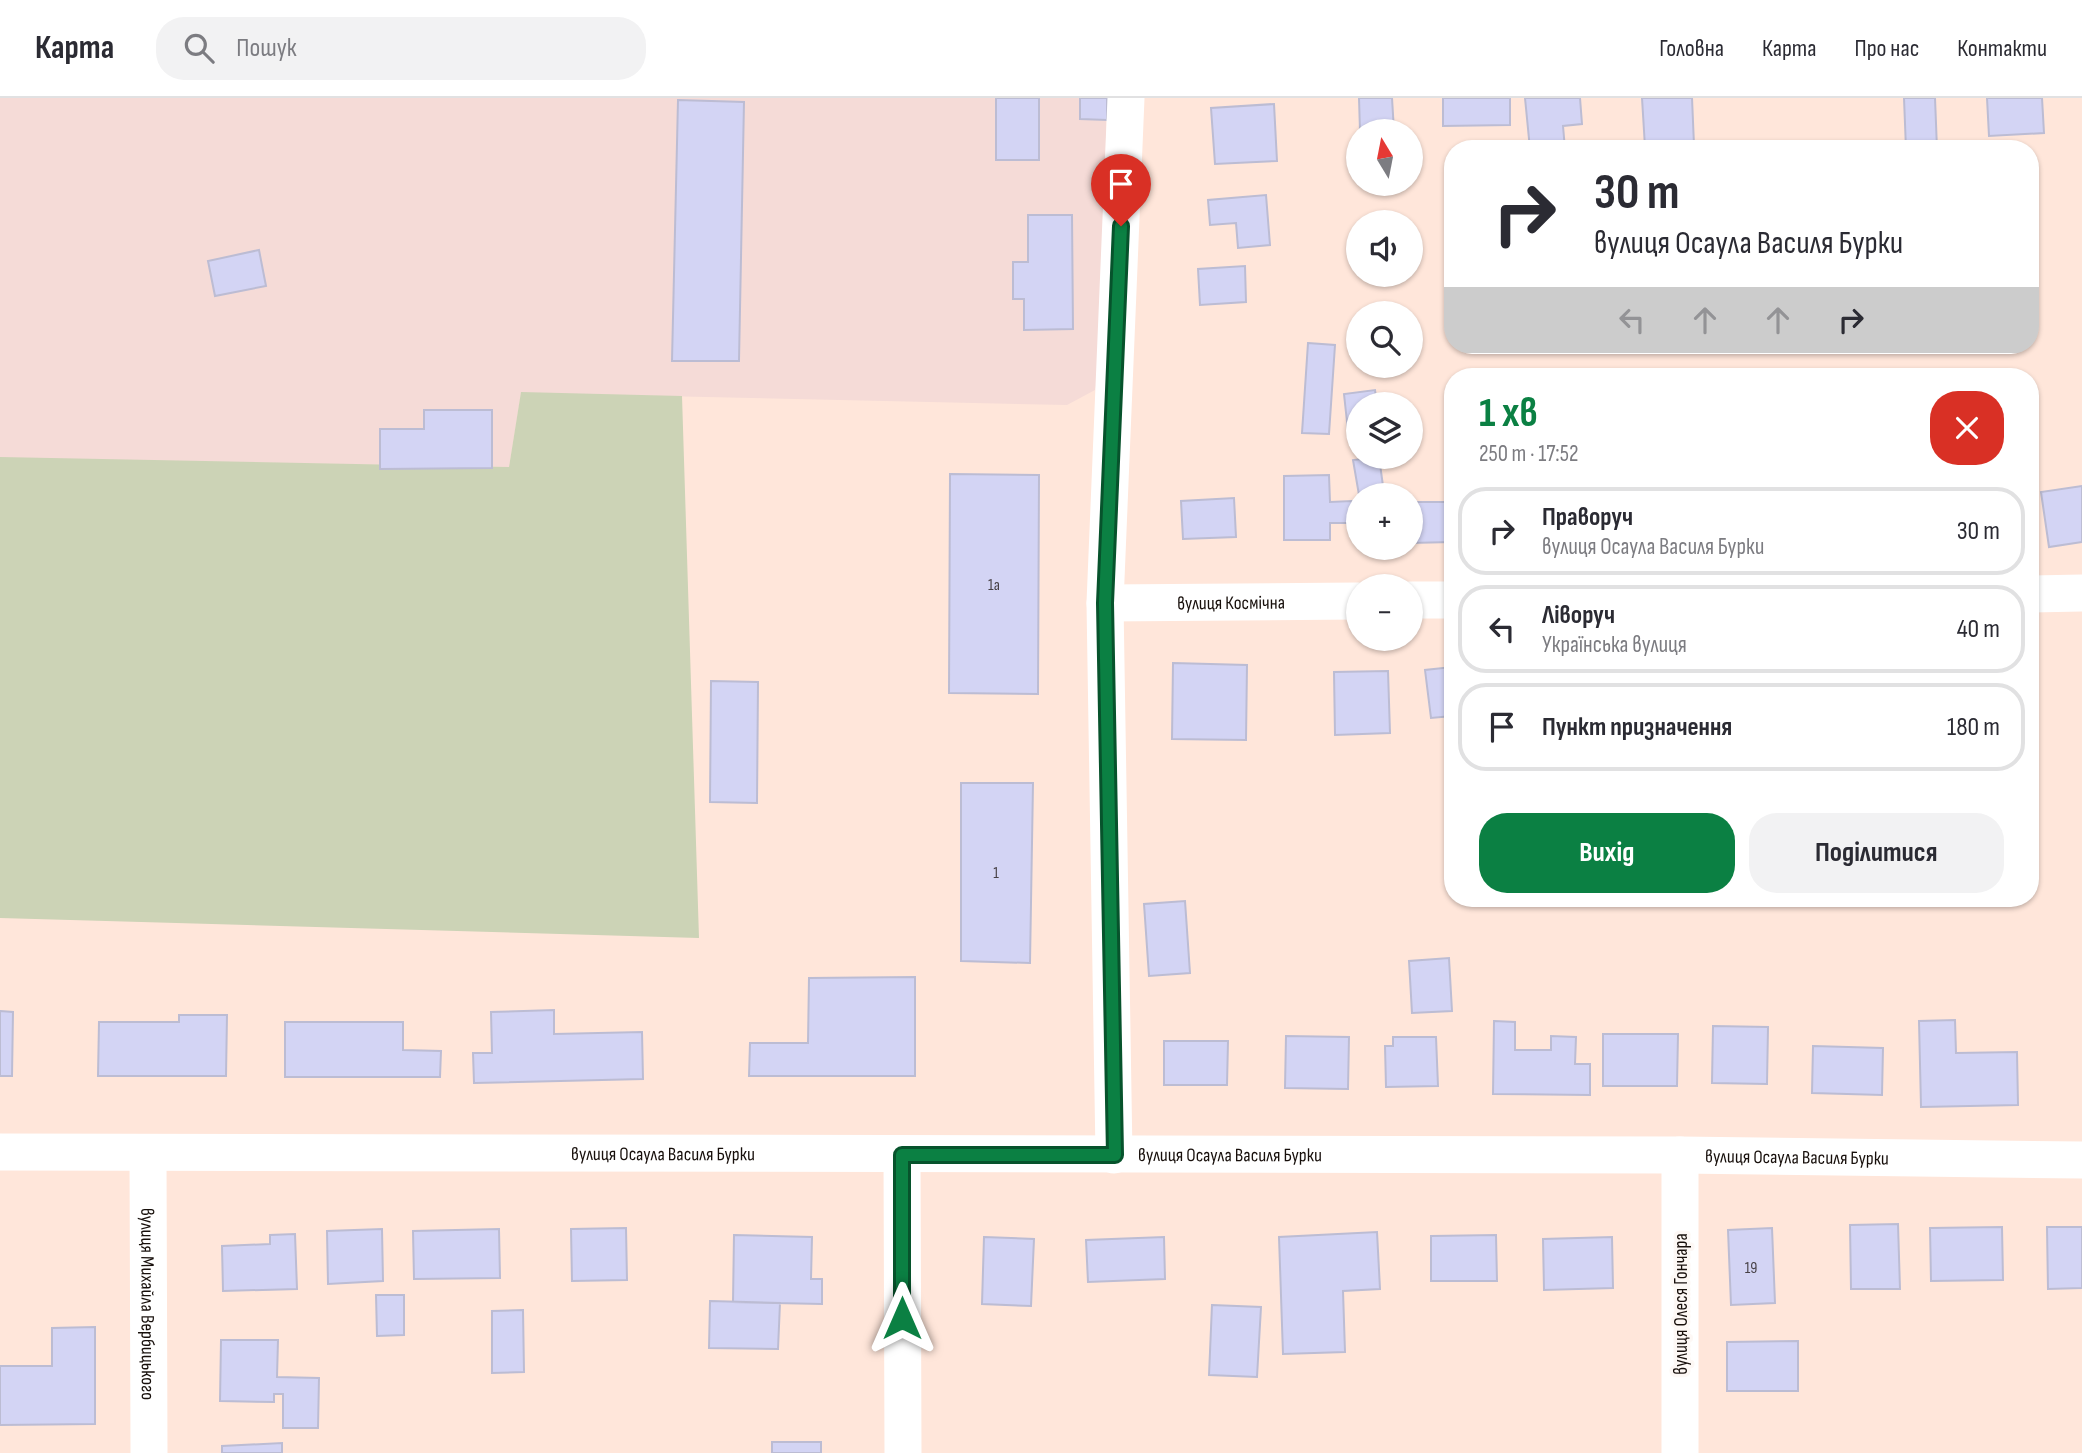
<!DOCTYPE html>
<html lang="uk">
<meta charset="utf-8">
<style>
body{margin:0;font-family:"Sofia Sans Condensed",sans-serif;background:#f2f2f3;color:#2b2b33;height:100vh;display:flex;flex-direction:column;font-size:26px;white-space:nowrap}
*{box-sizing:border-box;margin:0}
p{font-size:23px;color:#7c7c81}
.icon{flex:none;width:38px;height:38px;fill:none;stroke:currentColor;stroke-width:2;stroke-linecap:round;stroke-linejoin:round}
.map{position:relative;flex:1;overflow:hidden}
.sheet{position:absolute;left:1444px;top:270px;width:595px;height:539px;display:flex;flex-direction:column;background:#fff;border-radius:28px;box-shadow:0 2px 5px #0004}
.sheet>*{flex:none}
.top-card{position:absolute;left:1444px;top:42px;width:595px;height:214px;border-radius:28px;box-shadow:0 2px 5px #0004;background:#fff;color:#2b2b33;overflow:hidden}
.needle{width:46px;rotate:350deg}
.controls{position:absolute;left:1346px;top:21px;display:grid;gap:14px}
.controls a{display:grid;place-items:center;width:77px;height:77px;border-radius:50%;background:#fff;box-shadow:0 2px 5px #0004;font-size:35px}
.pin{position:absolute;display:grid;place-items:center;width:60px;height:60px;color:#fff;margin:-72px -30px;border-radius:50% 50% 50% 0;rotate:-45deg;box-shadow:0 0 7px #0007}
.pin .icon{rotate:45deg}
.me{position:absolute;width:77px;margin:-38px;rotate:0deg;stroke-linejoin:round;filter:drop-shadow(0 0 5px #0008)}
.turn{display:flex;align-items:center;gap:24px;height:147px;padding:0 35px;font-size:32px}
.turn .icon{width:91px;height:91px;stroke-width:2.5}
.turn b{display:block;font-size:49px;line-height:60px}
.lanes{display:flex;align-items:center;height:66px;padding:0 35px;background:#0003;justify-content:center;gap:35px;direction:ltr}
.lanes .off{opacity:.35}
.round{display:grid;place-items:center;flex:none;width:74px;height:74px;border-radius:28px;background:#f2f2f3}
.summary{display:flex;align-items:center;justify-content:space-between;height:119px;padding:0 35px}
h1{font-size:42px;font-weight:700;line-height:52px;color:#0b8043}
.cta{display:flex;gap:14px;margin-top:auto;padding:14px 35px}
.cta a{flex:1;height:80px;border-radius:28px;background:#0b8043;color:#fff;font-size:28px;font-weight:700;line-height:80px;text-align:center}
.cta a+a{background:#f2f2f3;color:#2b2b33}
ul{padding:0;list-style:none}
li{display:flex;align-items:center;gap:21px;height:88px;margin:0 14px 10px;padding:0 21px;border:4px solid #e1e1e2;border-radius:28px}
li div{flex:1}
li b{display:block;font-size:26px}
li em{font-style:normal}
header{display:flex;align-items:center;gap:42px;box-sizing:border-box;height:98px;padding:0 35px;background:#fff;border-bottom:2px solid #e1e1e2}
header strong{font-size:33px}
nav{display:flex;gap:38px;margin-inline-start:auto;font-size:24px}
.search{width:490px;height:63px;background:#f2f2f3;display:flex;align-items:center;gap:18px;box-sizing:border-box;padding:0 24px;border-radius:28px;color:#7c7c81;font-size:26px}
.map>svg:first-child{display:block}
</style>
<header>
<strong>Карта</strong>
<div class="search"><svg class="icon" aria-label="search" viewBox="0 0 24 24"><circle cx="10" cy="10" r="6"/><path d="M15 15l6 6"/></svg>Пошук</div>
<nav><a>Головна</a><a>Карта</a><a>Про нас</a><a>Контакти</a></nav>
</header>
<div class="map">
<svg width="2082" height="1355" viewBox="0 0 2082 1355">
<rect width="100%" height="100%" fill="#ffe6da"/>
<!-- industrial -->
<path fill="#f5dbd7" d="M0,0H1107L1100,270L1095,292L1067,307L521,295L509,369L0,360Z"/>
<!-- green -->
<path fill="#ccd3b6" d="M521,294L682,298L699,840L0,820V359L509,369Z"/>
<!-- building -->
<path fill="#d3d4f4" stroke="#bcbcd3" stroke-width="2" d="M996,0H1039V62H996Z
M1080,0H1107V22L1080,21Z
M1359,0H1392L1394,33H1360Z
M1443,0H1510V27L1443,28Z
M1525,0H1580L1582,26L1563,28L1565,51H1530Z
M1642,0H1692L1694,47L1645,49Z
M1904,0H1935L1937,51H1906Z
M1987,0H2042L2044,35L1989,38Z
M678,2L744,4L739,263H672Z
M1274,6L1277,63L1215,66L1211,10Z
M1266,97L1270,147L1238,150L1236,125L1210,127L1208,102Z
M1028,117H1072L1073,231L1024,232V201H1013V164H1028Z
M259,152L266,188L215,198L208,163Z
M1245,168L1246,204L1200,207L1198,171Z
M1308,245L1335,247L1329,336L1302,335Z
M1375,292L1377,306H1358V341L1349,342L1344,296Z
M424,312H492V370L380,371V331H424Z
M1379,359L1384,395L1359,397L1353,362Z
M950,376L1039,377L1038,596L949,595Z
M1329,377L1330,404L1352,403V425H1330V442H1284V378Z
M2082,388V444L2049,449L2041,394Z
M1234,400L1236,439L1183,441L1181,403Z
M1410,404H1452V444L1410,445Z
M1173,565L1247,567L1246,642L1172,641Z
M1452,569V618L1431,620L1425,572Z
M1388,573L1390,635L1335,637L1334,574Z
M711,583L758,584L757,705L710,704Z
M961,685H1033L1030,865L961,863Z
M1185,803L1190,875L1149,878L1144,806Z
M1449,860L1452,913L1412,915L1409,863Z
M915,879V978H749L750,945H808L809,880Z
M554,912V936L642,934L643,981L474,985L473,955H492L491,914Z
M0,913L13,914L12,978H0Z
M179,917H227L226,978H98L99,924H179Z
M1955,922L1956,955L2017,954L2018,1007L1921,1009L1919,923Z
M1494,923L1515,924V952H1551V938L1576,939L1575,966H1590V997L1493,996Z
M285,924H403V952L441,953L440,979H285Z
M1713,928L1768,929L1767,986L1712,985Z
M1603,936H1678L1677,988H1603Z
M1286,938L1349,939L1348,991L1285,990Z
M1393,939H1436L1438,988L1386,989L1385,948H1393Z
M1164,943H1228L1227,987H1164Z
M1813,948L1883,950L1882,997L1812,995Z
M1898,1126L1900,1191H1851L1850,1127Z
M2002,1129L2003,1182L1931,1183L1930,1130Z
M2047,1129H2082V1190L2048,1191Z
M626,1130L627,1182L572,1183L571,1131Z
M1772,1130L1775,1205L1731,1207L1728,1132Z
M382,1131L383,1183L328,1186L327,1133Z
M499,1131L500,1180L414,1181L413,1133Z
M1377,1134L1380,1191L1343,1193L1345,1254L1283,1256L1279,1139Z
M295,1136L297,1191L223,1193L222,1148L270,1146V1137Z
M734,1137L812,1139L811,1181H822V1206L733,1204Z
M1496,1137L1497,1183H1431V1138Z
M984,1139L1034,1141L1031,1208L982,1206Z
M1164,1139L1165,1181L1088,1184L1086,1142Z
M1612,1139L1613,1190L1544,1192L1543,1141Z
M376,1197H404V1237L377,1238Z
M710,1203L780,1205L778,1251L709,1250Z
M1212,1207L1261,1209L1257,1279L1209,1277Z
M523,1212L524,1274L492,1275V1213Z
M95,1229V1326L0,1327V1268H52V1230Z
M221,1242H278L277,1279L319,1280L318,1330H283V1296H274V1304L220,1303Z
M1798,1243V1293H1727V1244Z
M772,1344H821V1355H772Z
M282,1345V1355H222V1348Z"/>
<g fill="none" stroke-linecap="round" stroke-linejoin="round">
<!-- minor -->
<g stroke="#fff" stroke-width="37">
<path d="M2030,496L2082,495"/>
<path d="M1410,502H1452"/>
<path id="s1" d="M1105,505L1358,503"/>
<path id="s2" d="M0,1054L1680,1057L2082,1062"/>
<path id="s3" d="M148,1056L149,1355"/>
<path d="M902,1057L903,1355"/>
<path d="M1114,1057L1105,505L1126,0"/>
<path d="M1680,1355V1057"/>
</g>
</g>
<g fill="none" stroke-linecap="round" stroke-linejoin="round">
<!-- route casing -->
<g stroke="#07532c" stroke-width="18">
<path id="route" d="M902,1220V1057H1115L1105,505L1121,128"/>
</g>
<!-- route -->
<use href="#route" stroke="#0b8043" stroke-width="12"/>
</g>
<g text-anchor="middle" stroke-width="7" stroke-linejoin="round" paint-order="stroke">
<!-- number labels -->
<g font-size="16" fill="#464045">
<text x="994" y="492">1а</text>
<text x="996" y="780">1</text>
<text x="1751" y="1175">19</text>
</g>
<!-- street labels -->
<g font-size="19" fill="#170f0b" stroke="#fdf8f5">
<text dy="7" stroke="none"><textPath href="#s1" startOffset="126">вулиця Космічна</textPath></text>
<text dy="7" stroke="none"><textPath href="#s2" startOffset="663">вулиця Осаула Василя Бурки</textPath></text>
<text dy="7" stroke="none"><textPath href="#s2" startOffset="1230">вулиця Осаула Василя Бурки</textPath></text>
<text dy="7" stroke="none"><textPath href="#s2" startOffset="1797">вулиця Осаула Василя Бурки</textPath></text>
<text dy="7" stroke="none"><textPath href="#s3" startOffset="150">вулиця Михайла Вербицького</textPath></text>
<text transform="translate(1680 1206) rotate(-90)" y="7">вулиця Олеся Гончара</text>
</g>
</g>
</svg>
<div class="controls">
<a><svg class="needle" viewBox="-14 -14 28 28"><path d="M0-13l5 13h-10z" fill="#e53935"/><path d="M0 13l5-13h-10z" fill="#7c7c81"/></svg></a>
<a><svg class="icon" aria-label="sound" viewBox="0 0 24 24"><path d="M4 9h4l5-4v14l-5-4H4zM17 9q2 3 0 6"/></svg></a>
<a><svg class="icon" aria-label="search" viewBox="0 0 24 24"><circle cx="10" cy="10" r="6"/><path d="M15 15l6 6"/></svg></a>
<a><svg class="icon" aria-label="layers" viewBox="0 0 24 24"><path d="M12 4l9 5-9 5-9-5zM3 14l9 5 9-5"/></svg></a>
<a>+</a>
<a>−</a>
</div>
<div class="pin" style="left:1121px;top:128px;background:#d93025"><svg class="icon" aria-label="arrive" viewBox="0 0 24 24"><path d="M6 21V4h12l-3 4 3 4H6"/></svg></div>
<svg class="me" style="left:902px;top:1220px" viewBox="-20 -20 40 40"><path d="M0-17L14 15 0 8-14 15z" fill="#0b8043" stroke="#fff" stroke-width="4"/></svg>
<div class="top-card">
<div class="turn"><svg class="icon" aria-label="right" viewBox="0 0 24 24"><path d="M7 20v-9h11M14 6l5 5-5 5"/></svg><div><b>30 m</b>вулиця Осаула Василя Бурки</div></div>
<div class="lanes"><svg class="icon off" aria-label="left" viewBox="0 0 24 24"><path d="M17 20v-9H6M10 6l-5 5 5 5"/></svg><svg class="icon off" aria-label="ahead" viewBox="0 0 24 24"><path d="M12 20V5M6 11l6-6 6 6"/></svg><svg class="icon off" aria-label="ahead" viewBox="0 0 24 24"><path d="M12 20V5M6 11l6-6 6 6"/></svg><svg class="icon" aria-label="right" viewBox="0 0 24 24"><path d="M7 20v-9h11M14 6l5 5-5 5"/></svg></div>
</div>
<section class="sheet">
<div class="summary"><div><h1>1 хв</h1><p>250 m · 17:52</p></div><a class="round" style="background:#d93025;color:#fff"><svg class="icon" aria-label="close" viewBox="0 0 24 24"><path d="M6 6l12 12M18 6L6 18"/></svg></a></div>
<ul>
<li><svg class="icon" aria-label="right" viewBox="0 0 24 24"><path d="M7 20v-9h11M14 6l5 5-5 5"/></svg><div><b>Праворуч</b><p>вулиця Осаула Василя Бурки</p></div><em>30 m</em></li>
<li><svg class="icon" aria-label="left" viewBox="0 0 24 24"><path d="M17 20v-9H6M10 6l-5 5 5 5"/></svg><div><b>Ліворуч</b><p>Українська вулиця</p></div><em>40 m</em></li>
<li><svg class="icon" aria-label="arrive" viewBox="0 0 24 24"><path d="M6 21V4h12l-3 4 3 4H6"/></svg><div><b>Пункт призначення</b></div><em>180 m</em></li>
</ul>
<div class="cta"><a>Вихід</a><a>Поділитися</a></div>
</section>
</div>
